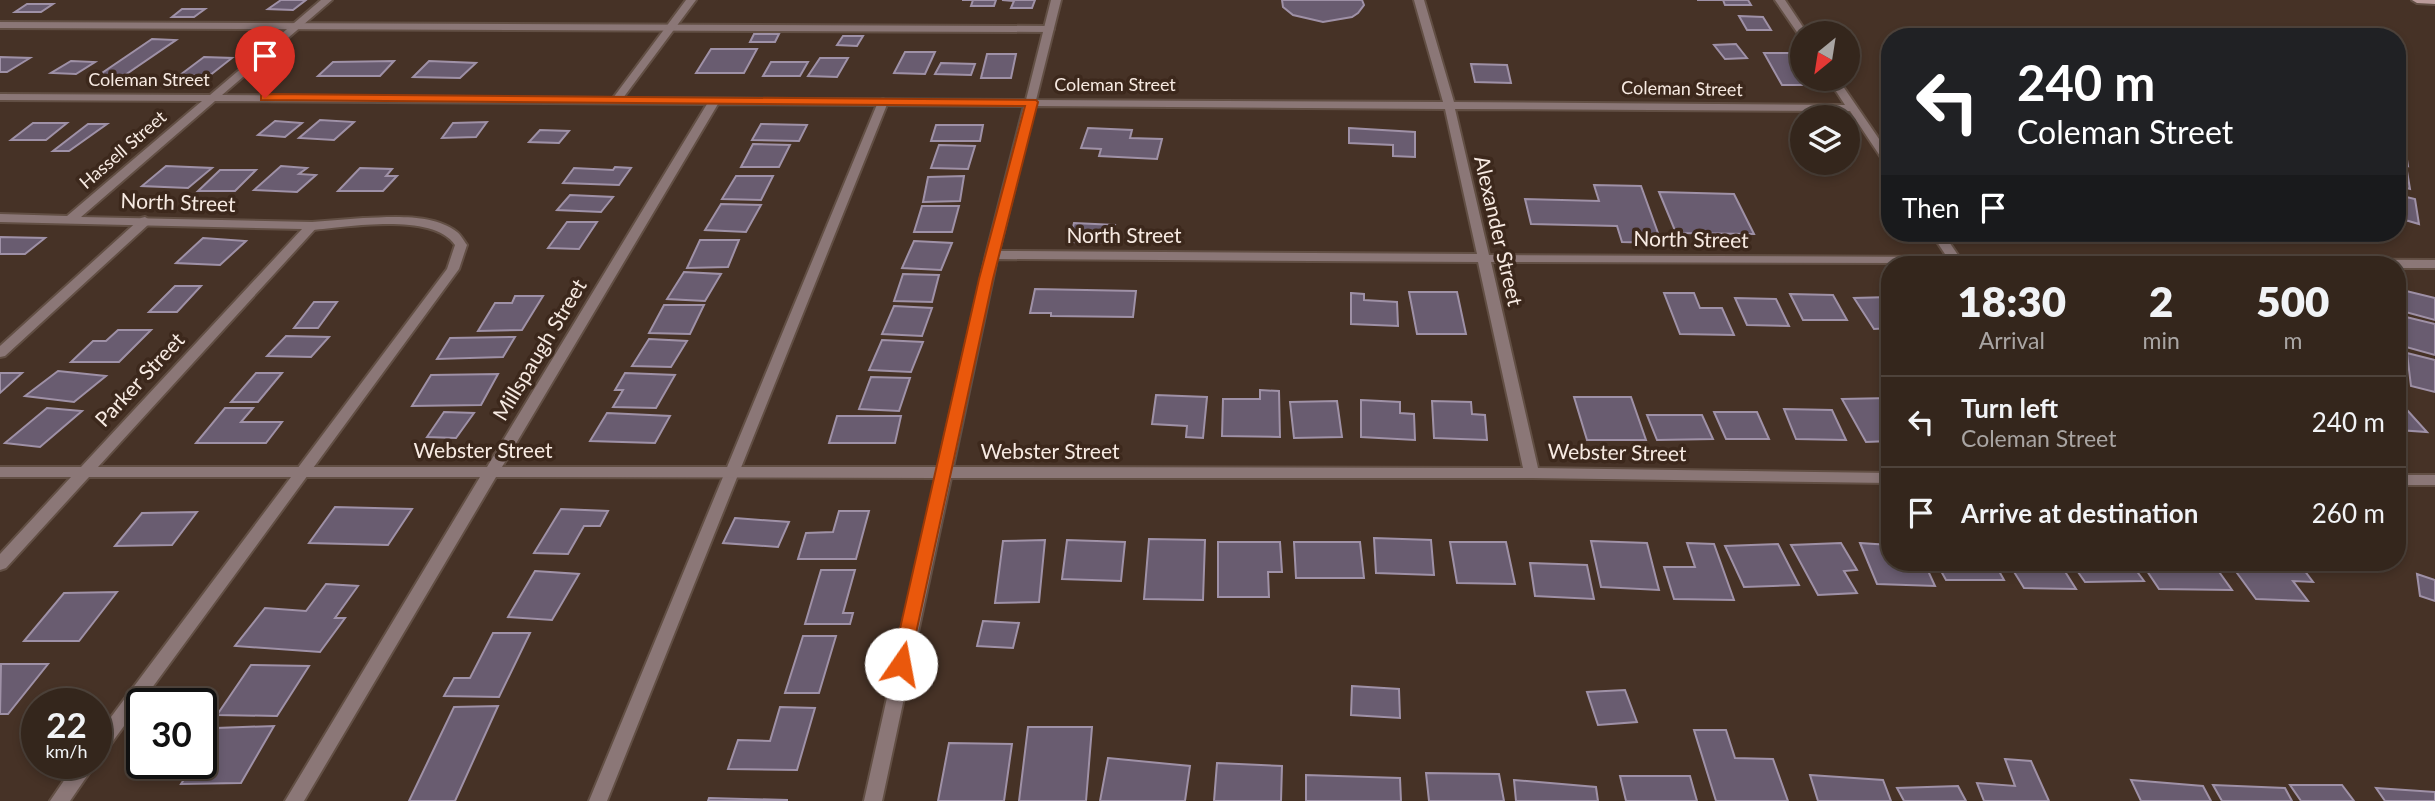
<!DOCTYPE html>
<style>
body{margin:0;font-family:Lato,sans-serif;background:#3f3229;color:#f1f3f6;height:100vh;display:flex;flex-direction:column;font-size:26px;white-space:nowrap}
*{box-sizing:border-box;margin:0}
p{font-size:23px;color:#a9a5a3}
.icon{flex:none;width:38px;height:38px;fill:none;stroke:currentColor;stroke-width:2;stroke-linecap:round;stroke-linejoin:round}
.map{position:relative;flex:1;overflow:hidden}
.drawer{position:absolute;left:1881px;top:256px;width:525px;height:315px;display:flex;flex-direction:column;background:#34261c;border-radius:28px;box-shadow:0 4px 10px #0003,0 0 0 2px #4e433b}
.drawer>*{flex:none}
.guide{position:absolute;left:1881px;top:28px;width:525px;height:214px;border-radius:28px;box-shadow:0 4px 10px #0003,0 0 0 2px #4e433b;background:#202124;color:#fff;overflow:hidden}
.needle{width:46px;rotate:210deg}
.controls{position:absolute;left:1790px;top:21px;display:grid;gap:14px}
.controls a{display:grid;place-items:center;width:70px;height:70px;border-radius:50%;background:#34261c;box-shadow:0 4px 10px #0003,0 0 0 2px #4e433b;font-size:35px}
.speed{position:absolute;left:21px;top:688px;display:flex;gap:14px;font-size:35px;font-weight:700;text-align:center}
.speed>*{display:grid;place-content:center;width:91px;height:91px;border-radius:50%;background:#34261c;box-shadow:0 4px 10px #0003,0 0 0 2px #4e433b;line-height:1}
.speed small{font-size:18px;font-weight:400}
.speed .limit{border:4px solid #111;border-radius:10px;background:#fff;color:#111}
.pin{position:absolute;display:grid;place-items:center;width:60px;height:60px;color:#fff;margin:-72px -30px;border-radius:50% 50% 50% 0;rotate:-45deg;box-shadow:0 0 7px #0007}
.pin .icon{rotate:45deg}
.me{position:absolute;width:77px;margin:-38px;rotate:12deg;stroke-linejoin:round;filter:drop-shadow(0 0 5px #0008)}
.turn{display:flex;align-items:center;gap:24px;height:147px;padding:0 21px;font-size:32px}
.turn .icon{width:91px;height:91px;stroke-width:2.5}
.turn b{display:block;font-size:49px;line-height:60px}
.then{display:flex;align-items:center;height:66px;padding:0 21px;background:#0003;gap:14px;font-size:26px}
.eta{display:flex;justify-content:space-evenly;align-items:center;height:119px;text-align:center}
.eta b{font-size:42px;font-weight:800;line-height:49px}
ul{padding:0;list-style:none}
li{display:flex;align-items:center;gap:21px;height:91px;padding:0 21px;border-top:2px solid #4e433b}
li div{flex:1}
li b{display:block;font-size:26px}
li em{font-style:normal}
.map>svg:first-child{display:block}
</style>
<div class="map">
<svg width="2435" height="801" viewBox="0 0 2435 801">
<rect width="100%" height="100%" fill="#463226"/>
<!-- building -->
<path fill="#695c70" stroke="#9f91a7" stroke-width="2" d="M281,0H306L293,10L268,9Z
M962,0H996L994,6H971L973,0Z
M1002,0H1035L1032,8H1011L1014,1Z
M1282,0H1362L1364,5L1358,13L1352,17L1323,22L1293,15L1283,7Z
M1697,0H1748L1751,5H1725L1723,0Z
M27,4H53L41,12H15Z
M182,9H205L194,17H172Z
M1739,16L1763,17L1771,30H1747Z
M754,34H779L775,42H750Z
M843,36H863L857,46L837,45Z
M152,39L176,40L125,75H99Z
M1736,44L1747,58L1725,59L1714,45Z
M711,49H757L744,73H696Z
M905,52H935L925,74L894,73Z
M1764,53H1792L1802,70V79H1808L1811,85H1782Z
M987,54H1016L1011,78H981Z
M0,57L30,58L7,72H0Z
M204,57L232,58L209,76L180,75Z
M820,58H848L837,77L808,76Z
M71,61L95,62L76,74L51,73Z
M394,61L380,76H318L333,62Z
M429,61L476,63L460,78L413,77Z
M771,62H808L800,76H763Z
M941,63L975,64L971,75L935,74Z
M1471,64L1507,65L1511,83L1475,82Z
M320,120L354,122L334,140L299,138Z
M275,121L302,123L285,137L258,135Z
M487,122L476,137L442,138L453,123Z
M33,123H67L46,140H11Z
M88,124H107L69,151H53Z
M761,124L807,125L799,141L752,140Z
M936,125H983L980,141H931Z
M1088,128L1132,130L1130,138L1162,139L1157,159L1099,156L1101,149L1081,148Z
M1349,128L1415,132V157L1393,156V145L1349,143Z
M540,130L569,131L559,143L529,142Z
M2398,138L2404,140L2408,166L2398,163Z
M753,144L790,145L779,167H741Z
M939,145L975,146L968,169L931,168Z
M166,166L212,168L188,188L142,186Z
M281,166L307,168L299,174L316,175L297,192L254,190Z
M615,167L631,168L619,185L563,183L574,168L613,170Z
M360,168L392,169L386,176H397L383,191H338Z
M2398,169L2407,171L2410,189L2398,186Z
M220,170H256L235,191H198Z
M736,176H773L761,200L722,199Z
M964,176L960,201L923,202L928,177Z
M1594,185L1641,186L1658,233H1655L1659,243L1622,242L1617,226L1531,224L1525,199L1599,201Z
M1659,192L1734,194L1754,234L1676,233Z
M570,195L613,197L601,212L557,210Z
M2398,195L2415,199L2419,224L2398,218Z
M721,204L761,205L746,232L705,230Z
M922,206H959L952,232H914Z
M567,222H597L579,249L548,248Z
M1074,223L1115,225L1112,243L1069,242Z
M2293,233H2334L2339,237H2298Z
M0,237L45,238L25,254H0Z
M203,238L246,241L220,265L176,263Z
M700,240H739L728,267L687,268Z
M914,241L952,243L941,270L902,268Z
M684,272L721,274L705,301L667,299Z
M903,274L939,275L932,302L894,301Z
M175,286H201L177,312H149Z
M1035,289L1136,291L1133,317L1051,316V313H1030Z
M2398,289L2435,298V320L2398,310Z
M1409,292H1457L1466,334H1417Z
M1351,293L1364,294V300L1397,302L1398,326L1351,324Z
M1664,293H1694L1700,308H1722L1734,335L1680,334Z
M1790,294L1833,295L1847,320H1803Z
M515,296H543L522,330L478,331L495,303H512Z
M1890,297V328L1874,329L1854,298Z
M1735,298L1776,299L1789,326L1747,325Z
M314,302H337L318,328H294Z
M664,305H704L690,334L649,333Z
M894,306L932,308L922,336L882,334Z
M2402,316L2435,324V355L2406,347Z
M118,330H151L119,362H71L93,341H106Z
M286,336L329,337L311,357L267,356Z
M515,337L503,357L437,359L450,338Z
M649,339L687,341L671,367L632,366Z
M882,340L923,342L911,372L869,370Z
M2407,353L2435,360V392L2411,386Z
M58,371L106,376L74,402L25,396Z
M0,373H22L0,393Z
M256,373H282L258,402H231Z
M625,373L675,375L656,408L613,407L623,390H615Z
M498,374L481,405L412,406L431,375Z
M871,377L910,378L899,411L859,409Z
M1260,390L1279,391L1280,437L1222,436L1223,399H1260Z
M1156,395L1207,397L1203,438L1186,437L1187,426L1152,424Z
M1574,397H1631L1646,440H1587Z
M1890,398V441L1866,442L1842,399Z
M1361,400L1400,402V413L1414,414L1415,440L1361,437Z
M2398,400L2427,432L2398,430Z
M1337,401L1342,437L1294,438L1290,402Z
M1432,401L1471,402L1472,414L1485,415L1487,440L1434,438Z
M47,408L82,411L40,447L5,443Z
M225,408H253L241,422H282L266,443H196Z
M1784,409L1832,410L1846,440L1796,439Z
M444,412L474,413L456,438L427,437Z
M1714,412H1757L1769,439H1726Z
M607,413L670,416L655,443L590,441Z
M1647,415H1702L1713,439L1657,440Z
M837,416H901L895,443H829Z
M335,507L412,509L388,545L309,543Z
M561,509L608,511L600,526H584L568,554L534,553Z
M839,511H869L856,559H798L806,533L833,532Z
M197,512L172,545L115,546L142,513Z
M735,518L789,522L778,547L723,543Z
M1374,538L1431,540L1434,575L1376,573Z
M1149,539L1205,540L1203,600L1144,599Z
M1045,540L1039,602L995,603L1003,541Z
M1067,540L1125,542L1121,581L1062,579Z
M1591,541L1647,543L1659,590L1601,587Z
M1218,542H1280L1282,572H1268L1269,597H1218Z
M1294,542H1360L1364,578H1296Z
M1450,542H1506L1515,584L1457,583Z
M1687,543L1714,544L1734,600L1674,599L1664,567H1695Z
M1841,543L1857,570L1844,571L1857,593L1818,595L1791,545Z
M1860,543L1890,545V562H1924L1935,586L1877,584Z
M1778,544L1799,585L1744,587L1725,546Z
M1936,562H1994L2004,580H1946Z
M2008,562H2059L2076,589L2024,588Z
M2071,562H2130L2144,581L2085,582Z
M2141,562H2212L2232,590L2159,589Z
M2229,562H2298L2313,582L2293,581L2308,601L2256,599Z
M1530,563L1587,565L1594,599L1535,596Z
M821,570H855L843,613H853L850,624H805Z
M535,571L579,574L552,620L508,617Z
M2417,574L2435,580V601L2420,596Z
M326,584L358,586L335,618H345L320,652L235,646L265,608L306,611Z
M117,592L79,641H24L64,593Z
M983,621L1019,623L1013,648L977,646Z
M493,633H530L499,697L444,696L454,678H470Z
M803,636H836L819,693H785Z
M1,664H48L8,714H0Z
M251,665L309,666L277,716L217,715Z
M1352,686L1399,689L1400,718L1351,715Z
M1625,690L1637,722L1598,725L1587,692Z
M498,706L455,801H409L454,707Z
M780,707L815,708L797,770L728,769L738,740L770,741Z
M274,726L241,783L181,784L195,763H201V752L216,728Z
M1028,727H1092L1086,801H1019Z
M1694,730H1726L1735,758L1773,759L1788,801H1716Z
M949,743L1012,744L1004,801H938Z
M1108,758L1190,766L1185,801H1100Z
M2005,759L2031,761L2049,801H1984L1977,783L2015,786Z
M1217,763L1282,766L1281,801H1214Z
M1426,773L1499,774L1504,801H1429Z
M1306,775L1400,778L1401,801H1306Z
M1810,775L1883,780L1891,801H1818Z
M1620,776H1690L1697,801H1626Z
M1514,780L1596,787L1598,801H1516Z
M2131,780L2203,786L2211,801H2141Z
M2213,785L2285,788L2292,801H2222Z
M2290,785H2342L2354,801H2301Z
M1958,786L1966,801H1904L1897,788Z
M2376,788L2435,792V801H2385Z
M709,798L788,800L708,801Z"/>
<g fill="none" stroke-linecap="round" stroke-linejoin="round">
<!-- lane casing -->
<g stroke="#624f44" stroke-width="4">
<path id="lane" d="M0,22L1049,26L1054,29L1049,32L0,28Z
M883,99L888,102L607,801H589L878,102Z
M145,217L151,221L149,224L5,356L0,357V346L141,218Z
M363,218C391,217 433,213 457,232C461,235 464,241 467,245L459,269L102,756L96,759V737L447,269L455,245C433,212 347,227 312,230L306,226L312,222Z
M76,763H96L70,801H50Z"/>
</g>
<!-- street casing -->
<g stroke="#624f44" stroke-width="4">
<path id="street" d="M321,0H332L222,95L613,98L686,0H696L623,98L1026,100L1051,0H1061L1036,100L1443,102L1414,0H1424L1454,102L1845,105L1828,79H1838L1890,155V166L1886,165L1850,111L1455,109L1489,255L1947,257L1931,233H1943L1960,258L2435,260V268H2398V264L1491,262L1538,468L1890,473V483L1532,478H951L882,801H864L936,478L496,477L304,801H285L480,477H89L6,568L0,570V554L71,477H0V467H81L302,229L0,222V214L67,216L202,101L0,100V94L210,95ZM215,101L707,104L487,467H98L318,226L312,222L81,217ZM718,104L1024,106L986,255L938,467H502ZM1035,106L1445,109L1477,254L999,251ZM997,259L1478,262L1523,468L953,467Z
M1775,0H1785L1807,33L1799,35Z
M2398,475H2435V485H2398Z"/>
</g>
<!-- secondary casing -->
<g stroke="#624f44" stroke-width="4">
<path id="secondary" d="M2412,0H2435V4L2417,3Z"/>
</g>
<!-- lane -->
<use href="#lane" fill="#8b7777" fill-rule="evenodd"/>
<!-- street -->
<use href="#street" fill="#8b7777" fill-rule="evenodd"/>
<!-- secondary -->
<use href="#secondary" fill="#ba9b9a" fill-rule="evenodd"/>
</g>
<!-- route -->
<path fill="#ea580c" stroke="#983908" stroke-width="2" d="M265,94L1036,100L1038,102L993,279L908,670L901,672L895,670L892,664L979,279L1025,106L261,100V95Z"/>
<g text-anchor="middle" stroke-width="7" stroke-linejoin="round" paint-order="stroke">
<!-- far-street labels -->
<g font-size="18" fill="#f7eae2" stroke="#3c281c">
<text x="149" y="86">Coleman Street</text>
<text x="1115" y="91">Coleman Street</text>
<text transform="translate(1682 89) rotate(1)" y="6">Coleman Street</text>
<text transform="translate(123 150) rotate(-41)" y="6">Hassell Street</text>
</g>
<!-- street labels -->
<g font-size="21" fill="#f7eae2" stroke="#3c281c">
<text transform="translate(178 203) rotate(2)" y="7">North Street</text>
<text transform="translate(1498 231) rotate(77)" y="7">Alexander Street</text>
<text x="1124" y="243">North Street</text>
<text transform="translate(1691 240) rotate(1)" y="7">North Street</text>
<text transform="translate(540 350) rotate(-59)" y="7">Millspaugh Street</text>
<text transform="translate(140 380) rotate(-47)" y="7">Parker Street</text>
<text x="483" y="458">Webster Street</text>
<text x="1050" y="459">Webster Street</text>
<text transform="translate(1617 453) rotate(1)" y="7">Webster Street</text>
</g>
</g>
</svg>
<div class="controls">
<a><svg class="needle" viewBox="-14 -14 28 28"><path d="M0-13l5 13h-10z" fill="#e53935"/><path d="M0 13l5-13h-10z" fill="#a9a5a3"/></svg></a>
<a><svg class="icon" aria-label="layers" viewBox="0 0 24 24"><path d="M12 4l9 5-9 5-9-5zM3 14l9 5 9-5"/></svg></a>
</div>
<div class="speed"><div>22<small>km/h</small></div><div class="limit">30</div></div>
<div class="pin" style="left:265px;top:98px;background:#d93025"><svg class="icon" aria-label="arrive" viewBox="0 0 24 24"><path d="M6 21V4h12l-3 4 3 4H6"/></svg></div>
<svg class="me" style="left:901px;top:664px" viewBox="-20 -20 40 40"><circle r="19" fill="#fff"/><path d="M0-13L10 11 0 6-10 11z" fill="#ea580c"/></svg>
<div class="guide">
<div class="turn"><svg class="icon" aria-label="left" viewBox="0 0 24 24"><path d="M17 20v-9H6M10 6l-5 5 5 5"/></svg><div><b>240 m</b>Coleman Street</div></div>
<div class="then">Then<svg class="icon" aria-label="arrive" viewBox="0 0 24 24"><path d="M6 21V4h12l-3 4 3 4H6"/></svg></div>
</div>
<section class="drawer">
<div class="eta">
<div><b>18:30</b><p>Arrival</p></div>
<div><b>2</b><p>min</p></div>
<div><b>500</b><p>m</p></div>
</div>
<ul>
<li><svg class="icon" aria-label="left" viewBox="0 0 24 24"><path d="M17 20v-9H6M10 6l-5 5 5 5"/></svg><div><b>Turn left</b><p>Coleman Street</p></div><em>240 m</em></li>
<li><svg class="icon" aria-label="arrive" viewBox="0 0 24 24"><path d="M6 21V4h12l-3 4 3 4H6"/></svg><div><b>Arrive at destination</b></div><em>260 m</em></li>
</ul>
</section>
</div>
